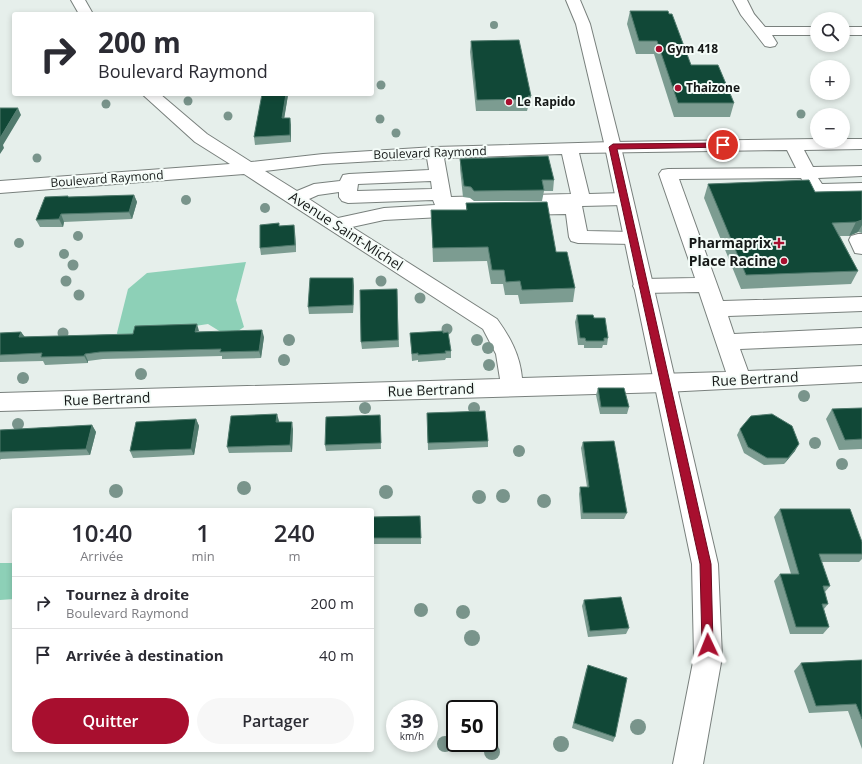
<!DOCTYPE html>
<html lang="fr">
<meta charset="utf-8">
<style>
body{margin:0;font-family:"Open Sans",sans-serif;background:#f7f7f7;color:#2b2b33;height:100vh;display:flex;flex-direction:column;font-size:15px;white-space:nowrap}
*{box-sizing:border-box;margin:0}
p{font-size:13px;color:#7c7c81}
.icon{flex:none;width:22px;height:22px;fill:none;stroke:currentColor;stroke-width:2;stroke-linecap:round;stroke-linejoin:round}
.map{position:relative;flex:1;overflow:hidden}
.drawer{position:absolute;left:12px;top:508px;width:362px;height:244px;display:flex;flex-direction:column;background:#fff;border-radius:4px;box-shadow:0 2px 6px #0003}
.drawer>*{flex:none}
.banner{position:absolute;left:12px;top:12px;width:362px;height:84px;border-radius:4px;box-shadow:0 2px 6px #0003;background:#fff;color:#2b2b33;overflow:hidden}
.tools{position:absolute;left:810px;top:12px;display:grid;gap:8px}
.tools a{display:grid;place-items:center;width:40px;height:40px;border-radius:50%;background:#fff;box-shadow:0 2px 6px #0003;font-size:20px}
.speed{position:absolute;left:386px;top:700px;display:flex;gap:8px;font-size:20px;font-weight:700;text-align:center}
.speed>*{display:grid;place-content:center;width:52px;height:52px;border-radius:50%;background:#fff;box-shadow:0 2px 6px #0003;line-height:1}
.speed small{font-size:10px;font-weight:400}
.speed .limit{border:2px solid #111;border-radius:6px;background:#fff;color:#111}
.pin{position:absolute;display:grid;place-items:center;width:34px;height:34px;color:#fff;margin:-17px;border:2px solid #fff;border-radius:50%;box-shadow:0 1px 4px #0007}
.me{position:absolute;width:44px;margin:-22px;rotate:358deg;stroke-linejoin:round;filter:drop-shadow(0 0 3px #0008)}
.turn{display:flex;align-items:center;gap:14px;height:84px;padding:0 20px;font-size:18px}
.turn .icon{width:52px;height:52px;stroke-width:2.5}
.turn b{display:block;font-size:28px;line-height:34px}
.eta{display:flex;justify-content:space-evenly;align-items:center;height:68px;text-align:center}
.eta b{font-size:24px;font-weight:600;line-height:28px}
.primary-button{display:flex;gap:8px;margin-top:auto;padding:8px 20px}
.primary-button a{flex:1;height:46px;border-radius:24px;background:#a80f2f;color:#fff;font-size:16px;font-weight:600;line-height:46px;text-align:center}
.primary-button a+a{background:#f7f7f7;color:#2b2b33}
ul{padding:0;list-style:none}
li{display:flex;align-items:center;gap:12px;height:52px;padding:0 20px;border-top:1px solid #e1e1e2}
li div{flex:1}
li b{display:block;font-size:15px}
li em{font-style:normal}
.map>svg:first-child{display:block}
</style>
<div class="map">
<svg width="862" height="764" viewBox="0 0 862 764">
<rect width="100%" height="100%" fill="#e6efeb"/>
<!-- green -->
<path fill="#8dd0b7" d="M246,262L236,300L244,327L229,337L208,324L156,332L124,355L117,333L128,289L147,273Z
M0,563H14V599L0,600Z"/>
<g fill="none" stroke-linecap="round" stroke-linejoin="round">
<!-- minor casing -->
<g stroke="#79807d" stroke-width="2">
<path id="minor" d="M71,0H85L93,14H79Z
M733,0H747L754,14L765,27H817V35H772L777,43L775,46L770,47L765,46L741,15Z
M843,27H862V35H843Z
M142,94H160L207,134L251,162L323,154L435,147L613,142L817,139V141H843V139H862V149L804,150L813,167L862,166V176L818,178L822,184L862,183V195L816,196L810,194L801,178L679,179L723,301L862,297V311L728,316L734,334L862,328V344L740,349L748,371L862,366V382L665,392L0,411V393L500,379L496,354L483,329L244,174L0,193V181L230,164L195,142ZM787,150L796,168L668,169L662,170L659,174L695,278L643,279L636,281L633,286L636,291L643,293L699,292L726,372L522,378C520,355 510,337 497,319L352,227L384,220L461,216L467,214L470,210L469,208L510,207L509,209L512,213L518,215L566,214L569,237L571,241L578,243L633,244L640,242L642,238L640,234L633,232L587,231L582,206L624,205L630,203L633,199L630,195L624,193L589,194L579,153ZM562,154L571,194L451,197L444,158ZM427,158L429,170L349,174L343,175L340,181L314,184L297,191L265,171L323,164ZM431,181L432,189L357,191L358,184ZM339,192V197L342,201L348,203L433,200L435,205L384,208L338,218L309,199L318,195Z
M858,234H862V254L855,253L849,240L851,236Z"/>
</g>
<!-- major casing -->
<g stroke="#79807d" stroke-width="2">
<path id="major" d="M566,0H580L590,24L621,147L718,564L722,657L703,764H673L694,657L692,564L605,147L576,24Z"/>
</g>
<!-- minor -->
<use href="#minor" fill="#fff" fill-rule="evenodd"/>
<!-- major -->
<use href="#major" fill="#fff" fill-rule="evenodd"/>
</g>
<!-- trees -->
<g fill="#79948b">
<circle cx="494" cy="25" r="4"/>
<circle cx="381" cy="85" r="4.5"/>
<circle cx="188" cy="101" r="4.5"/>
<circle cx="106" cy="104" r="4.5"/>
<circle cx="801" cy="114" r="4.5"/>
<circle cx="228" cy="116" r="4.5"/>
<circle cx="380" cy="119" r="4.5"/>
<circle cx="396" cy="133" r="4.5"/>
<circle cx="37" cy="158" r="4.5"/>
<circle cx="186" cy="200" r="5"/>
<circle cx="265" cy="208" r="5"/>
<circle cx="78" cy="236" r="5"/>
<circle cx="19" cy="243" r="5"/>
<circle cx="64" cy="254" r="5"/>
<circle cx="73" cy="265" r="5.5"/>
<circle cx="66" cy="281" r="5.5"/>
<circle cx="381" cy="281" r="5.5"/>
<circle cx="79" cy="295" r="5.5"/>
<circle cx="420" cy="298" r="5.5"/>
<circle cx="447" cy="329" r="5.5"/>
<circle cx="63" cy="333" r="5.5"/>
<circle cx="289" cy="340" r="6"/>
<circle cx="477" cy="340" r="6"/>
<circle cx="488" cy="348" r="6"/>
<circle cx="284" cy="360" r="6"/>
<circle cx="489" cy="365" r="6"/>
<circle cx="141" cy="374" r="6"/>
<circle cx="23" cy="378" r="6"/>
<circle cx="804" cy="396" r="6"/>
<circle cx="365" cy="408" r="6"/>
<circle cx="474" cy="408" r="6"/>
<circle cx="18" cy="424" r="6"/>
<circle cx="815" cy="443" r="6"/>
<circle cx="519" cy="451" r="6"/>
<circle cx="842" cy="464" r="6"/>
<circle cx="244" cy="488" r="7"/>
<circle cx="116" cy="491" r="7"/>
<circle cx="386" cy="492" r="7"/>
<circle cx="503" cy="496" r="7"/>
<circle cx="479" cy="497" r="7"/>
<circle cx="544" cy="501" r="7"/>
<circle cx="421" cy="610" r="7"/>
<circle cx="463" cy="612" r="7"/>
<circle cx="472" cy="638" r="8"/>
<circle cx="638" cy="727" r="8"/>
<circle cx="445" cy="744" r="8"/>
<circle cx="561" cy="744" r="8"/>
<circle cx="492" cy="752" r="8"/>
</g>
<!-- wall -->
<path fill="#7c9c91" d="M630,11L669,14L691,65L734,103L730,117H674L654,54H636L627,24Z
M471,41L531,96L529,107H528L527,111H476L470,52Z
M288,95L284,118L291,125V142L255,145L254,137Z
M460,159L554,180L553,191H544L542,201H474L470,198L463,197L460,169Z
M708,184L815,192L862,191V233L858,232L849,236H840L858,271L851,284L741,289L704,198Z
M134,195L137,202L132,219L64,222L63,227H40L36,220L69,197Z
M466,203L556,252L575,288L573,302L520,304L518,295H505L503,284H491L487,261L433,262L431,210H466Z
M280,226L295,232L296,252L261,255L260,248Z
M354,286L353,313L309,314L308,307Z
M397,289L399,347L362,349L361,342Z
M577,315L594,318L608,338L607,345H603L602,348H584V345H578L575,322Z
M21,332L25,337L199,332L264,337L261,358L222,359V356L103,359L88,361V363L45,365L43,361L0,362V333Z
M410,333H443L451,351V358H446L445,360L418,362V360L412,361Z
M598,388L629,407L627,414H600L596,395Z
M862,408V449L839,450L826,419L832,409Z
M427,413L488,441V447L428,450Z
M380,415L381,449L326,451L325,445Z
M196,419L199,426L194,455L133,458L130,451Z
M279,422L293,429L292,452L229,453L227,447Z
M92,425L96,432L90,455L1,459L0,460V430Z
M740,429L795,451L784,464L764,465L744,453L737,435Z
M583,442L627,513L624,519H581L579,494L580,487H587L581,448Z
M780,509L862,542V559L859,562H821L830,586L825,592L828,604L824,609L829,627L823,634H790L774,581L780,574H791L774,517Z
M420,516L421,544H372V517Z
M584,600L629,628L626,634L588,637L582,606Z
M862,660V749L848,711L809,713L794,671L801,663Z
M588,665L615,737L613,742L572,728L586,670Z"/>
<!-- shaded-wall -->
<path fill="#517a6d" d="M286,94H287L288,95L283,126L282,118Z
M18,108L21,115L3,145L4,148L0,154V138Z
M290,118L291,125V142L290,135Z
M134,195L137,202L132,219L129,212Z
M61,214L64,222L63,227L59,219Z
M862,220V225L858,232L849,236L856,222Z
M294,225L295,232L296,252L295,245Z
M353,278L354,286L353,313Z
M197,324L199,331L195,332Z
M262,330L264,337L261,358L259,351Z
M21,332L26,339L19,337Z
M85,354L88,361V363L84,356Z
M277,414L279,421L278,429L276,422Z
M380,415L381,422V449V443Z
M196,419L199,426L194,455L191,449Z
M292,422L293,429L292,452L290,445Z
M92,425L96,432L90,455L86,449Z
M799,444L795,451L784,464L788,458Z"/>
<!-- building -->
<path fill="#114837" stroke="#517a6d" d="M630,11H668L669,14H672L691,65H718L734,103H678L657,41H639Z
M519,40L531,96H528L529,99L477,100L471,41Z
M262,94H286L282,118H290V135L254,137Z
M0,108H18L0,138Z
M548,156L554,180H542L544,190L474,191L471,187L464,186L460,159Z
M809,180L815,192L862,191V220L856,222L832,223L858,271L746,275L708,184Z
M134,195L129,212L61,214L59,219L36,220L45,197L68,196V197Z
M547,202L556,252H567L575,288L522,290L520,281L506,282L504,270H492L488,247L433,248L431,210H467L466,203Z
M279,223V226L294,225L295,245L260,248V225Z
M310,278H353V305L308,307Z
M397,289L398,340L361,342L360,290Z
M577,315H593L594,318H605L608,338H604V341H586L585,338H580Z
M197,324L195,332L262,330L259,351L220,352L221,349L100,352L85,354L84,356L41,357L42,353L0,355V333L21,332L19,337L133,334L135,326Z
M443,331V333L448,332L451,351H445L446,353L418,355V353L412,354L410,333Z
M598,388H624L629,407H601Z
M862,408V439L845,440L832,409Z
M485,411L488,441L428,443L427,413Z
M277,414L276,422H292L290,445L227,447L231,416Z
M772,414L792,426L799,444L788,458H767L748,447L740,429L751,416Z
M380,415L381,443L325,445L326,417Z
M196,419L191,449L130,451L136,422Z
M92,425L86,449L0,452V430Z
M614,441L627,513H583L580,487H589L583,442Z
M780,509H850L862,542V554H819L830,586H823L828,604H822L829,627H796L780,574H799Z
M420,516L421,538H372V517Z
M621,597L629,628L590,631L584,600Z
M862,660V719L856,704L816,706L801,663Z
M588,665L627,678L615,737L574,723Z"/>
<!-- route -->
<path fill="#a80f2f" stroke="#6d0a1f" d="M723,143L727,145L726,147L617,149L711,564L713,645L712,649L708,651L704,649L702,645L700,564L609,147L613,144Z"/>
<!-- markers -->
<g fill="#a80f2f" stroke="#f4fcf8" stroke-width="1.5">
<circle cx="659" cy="49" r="4"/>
<circle cx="678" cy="88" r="4"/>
<circle cx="509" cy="102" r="4"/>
<path d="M777 237h4v4h4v4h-4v4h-4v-4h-4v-4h4z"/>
<circle cx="784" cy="261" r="4"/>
</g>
<g text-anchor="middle" stroke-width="4" stroke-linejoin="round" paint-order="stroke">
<!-- far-poi labels -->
<g font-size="12" font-weight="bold" fill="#151817" stroke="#f4fcf8" text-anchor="start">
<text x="667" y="53">Gym 418</text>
<text x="686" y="92">Thaizone</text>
<text x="517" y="106">Le Rapido</text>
</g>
<!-- far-street labels -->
<g font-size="12" fill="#151817" stroke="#f4fcf8">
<text transform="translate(430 153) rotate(-2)" y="4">Boulevard Raymond</text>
<text transform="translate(107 179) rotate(-4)" y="4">Boulevard Raymond</text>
</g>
<!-- street labels -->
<g font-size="14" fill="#151817" stroke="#f4fcf8">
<text transform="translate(346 231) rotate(33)" y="5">Avenue Saint-Michel</text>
<text transform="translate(755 379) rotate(-3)" y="5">Rue Bertrand</text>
<text transform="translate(431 390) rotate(-2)" y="5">Rue Bertrand</text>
<text transform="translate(107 399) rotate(-2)" y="5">Rue Bertrand</text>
</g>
<!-- poi labels -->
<g font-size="14" font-weight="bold" fill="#151817" stroke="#f4fcf8" text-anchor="end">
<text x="771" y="248">Pharmaprix</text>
<text x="776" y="266">Place Racine</text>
</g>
</g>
</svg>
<div class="tools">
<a><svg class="icon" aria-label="search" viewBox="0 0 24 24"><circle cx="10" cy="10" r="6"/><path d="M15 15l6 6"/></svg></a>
<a>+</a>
<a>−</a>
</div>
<div class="speed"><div>39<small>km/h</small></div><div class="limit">50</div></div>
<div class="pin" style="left:723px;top:145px;background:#d93025"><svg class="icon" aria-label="arrive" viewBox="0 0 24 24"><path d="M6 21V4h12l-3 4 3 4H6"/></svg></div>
<svg class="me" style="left:708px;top:645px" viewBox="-20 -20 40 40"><path d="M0-17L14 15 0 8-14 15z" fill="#a80f2f" stroke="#fff" stroke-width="4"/></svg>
<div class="banner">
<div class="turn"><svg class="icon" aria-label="right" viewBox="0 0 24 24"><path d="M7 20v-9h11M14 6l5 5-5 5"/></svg><div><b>200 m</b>Boulevard Raymond</div></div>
</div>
<section class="drawer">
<div class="eta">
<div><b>10:40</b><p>Arrivée</p></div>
<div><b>1</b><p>min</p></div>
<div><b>240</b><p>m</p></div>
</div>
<ul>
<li><svg class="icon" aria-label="right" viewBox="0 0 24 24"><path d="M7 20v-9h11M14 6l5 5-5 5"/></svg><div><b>Tournez à droite</b><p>Boulevard Raymond</p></div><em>200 m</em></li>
<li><svg class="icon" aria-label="arrive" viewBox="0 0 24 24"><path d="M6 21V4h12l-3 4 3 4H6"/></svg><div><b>Arrivée à destination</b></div><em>40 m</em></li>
</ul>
<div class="primary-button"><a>Quitter</a><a>Partager</a></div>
</section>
</div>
